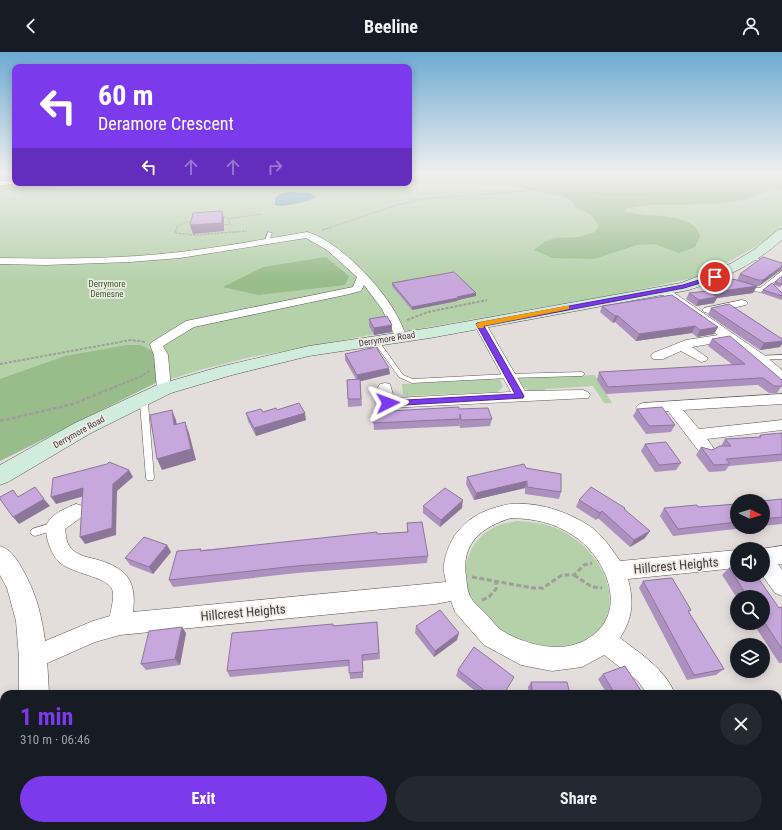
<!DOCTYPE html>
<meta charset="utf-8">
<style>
body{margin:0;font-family:"Roboto Condensed",sans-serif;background:#242831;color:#f1f3f6;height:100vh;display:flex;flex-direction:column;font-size:15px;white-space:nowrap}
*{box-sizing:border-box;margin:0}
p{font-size:13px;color:#9ea1a6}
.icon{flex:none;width:22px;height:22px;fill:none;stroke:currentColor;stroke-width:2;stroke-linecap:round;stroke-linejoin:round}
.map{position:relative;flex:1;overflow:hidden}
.sheet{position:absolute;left:0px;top:638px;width:782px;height:140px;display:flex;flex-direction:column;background:#171b24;border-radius:12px 12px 0 0;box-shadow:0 2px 10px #0003}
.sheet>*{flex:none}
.guide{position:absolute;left:12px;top:12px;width:400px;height:122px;border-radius:8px;box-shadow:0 2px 10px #0003;background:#7c3aed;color:#fff;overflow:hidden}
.needle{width:26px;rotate:95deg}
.controls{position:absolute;left:730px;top:442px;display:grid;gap:8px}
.controls a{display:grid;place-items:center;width:40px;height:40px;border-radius:50%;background:#171b24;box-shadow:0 2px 10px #0003;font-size:20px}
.pin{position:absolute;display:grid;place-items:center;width:34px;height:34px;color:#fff;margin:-17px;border:2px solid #fff;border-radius:50%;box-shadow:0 1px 4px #0007}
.me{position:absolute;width:44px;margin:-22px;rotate:87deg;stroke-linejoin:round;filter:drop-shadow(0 0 3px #0008)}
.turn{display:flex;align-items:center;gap:14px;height:84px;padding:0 20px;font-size:18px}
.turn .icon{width:52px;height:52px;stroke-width:2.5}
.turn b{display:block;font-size:28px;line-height:34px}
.lanes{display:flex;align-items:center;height:38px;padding:0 20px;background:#0003;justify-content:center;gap:20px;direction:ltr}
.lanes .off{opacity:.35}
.round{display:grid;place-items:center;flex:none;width:42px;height:42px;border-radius:21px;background:#242831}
.summary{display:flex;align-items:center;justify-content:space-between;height:68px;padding:0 20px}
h1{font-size:24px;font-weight:700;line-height:30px;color:#7c3aed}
.action{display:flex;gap:8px;margin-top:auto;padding:8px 20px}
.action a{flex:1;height:46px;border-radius:24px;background:#7c3aed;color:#fff;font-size:16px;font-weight:700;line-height:46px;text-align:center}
.action a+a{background:#242831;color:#f1f3f6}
header{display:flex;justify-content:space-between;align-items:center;height:52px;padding:0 20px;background:#171b24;font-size:18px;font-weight:700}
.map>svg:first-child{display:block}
</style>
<header><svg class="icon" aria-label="back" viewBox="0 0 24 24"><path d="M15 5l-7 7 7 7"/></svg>Beeline<svg class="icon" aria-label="person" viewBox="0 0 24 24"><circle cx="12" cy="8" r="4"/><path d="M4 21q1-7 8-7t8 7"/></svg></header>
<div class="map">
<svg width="782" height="778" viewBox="0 0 782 778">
<rect width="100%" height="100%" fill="#e3dddc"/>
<!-- green -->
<path fill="#b4d1aa" d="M409,121H782V174L765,189L711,220L693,226L618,242L406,279L402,278L392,279L251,305L200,318L168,328L167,327L156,331L0,409V132L15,131H409Z
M595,323L612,351H604L593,334L545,337L544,340H534L520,334L516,326Z
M500,327L503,334L498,340L407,344L403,342L402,332Z
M517,469C531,470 545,471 558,477C591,492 620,530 606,567C601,579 591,589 578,592C572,594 564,597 557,598C551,598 543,594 537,593C529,591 517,590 510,587C504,583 498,575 492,570C487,565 479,560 475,554C458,528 464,493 491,477C498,472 508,471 517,469Z"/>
<!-- forest -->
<path fill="#98bc8a" d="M409,121H782V138L772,137L748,147L715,152L650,153L627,156L624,159C645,166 675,160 694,174C697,176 699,181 700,185L695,195L679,201L654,192L637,193L594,207L552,206L534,198L544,190L555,186L578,185L595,180L599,174L590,162L576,156L573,150L565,145L511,134L452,132L362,131H409Z
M18,131H101L0,140V133Z
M326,205L349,224L345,233L258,243L223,235L263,215Z
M127,293H141L153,300L157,330L0,409V327L65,304Z"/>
<!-- water -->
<path fill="#549bb4" d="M288,140L309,141L317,145C310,149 282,156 275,153V146L280,142Z"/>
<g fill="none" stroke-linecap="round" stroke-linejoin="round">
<!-- service casing -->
<g stroke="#5d5857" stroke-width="1">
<path id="service" d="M268,180L272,181L269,189L267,190L265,189Z
M749,204L782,213V217L749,206Z
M782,219V224L761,240L752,239L712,225L715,223L754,236H760Z
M376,287L378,288L403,323L413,327L508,322L582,320L585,322L582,324L508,326L412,331L399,325L373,289Z
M782,303V307L759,308L756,306L759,304Z
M138,346H144L148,351L154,426L153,428H147L146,426L140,352L137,348Z
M55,470L58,471L60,474L58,477L35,484L32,483L30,480L32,477Z"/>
</g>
<!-- minor casing -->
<g stroke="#5d5857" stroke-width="1">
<path id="minor" d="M15,128V131L18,132L0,133V129Z
M307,180C337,188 380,233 395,260C400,268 403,277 407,285L405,288H397L382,257L364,233L361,239L345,243L194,275L163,294L168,303L171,337L169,340L164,341L159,340L157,337L154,303L150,293L152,290L186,269L353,235L357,225L327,198L306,186L180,206L130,210L46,213L0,212V206C60,207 121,207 180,200C223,195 265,187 307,180Z
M663,235L667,236L764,303L782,318V329L777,328L727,289L692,295L708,306L706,309L701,310L681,299L663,307H653L651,304L653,301L686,288L718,283L659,240L658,238L659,236Z
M742,248L746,249L748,251L746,253L708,261L704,260L702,258L704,256Z
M480,268L484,269L486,272L525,339L583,338L588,340L590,343L588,346L388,356L383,354L381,351L378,335L380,332L385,331L390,332L394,346L511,340L474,272L476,269Z
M782,342V352L683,358L699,377L782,368V378L707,387L715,398L713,402L707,404L701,402L668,359L643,361L638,359L636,356L638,353L643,351Z
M76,452L83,454L85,459L83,464L65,477C66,483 66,490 70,495C76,503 86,505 95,507C126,516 137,527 133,560L446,530C445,525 443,518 444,512C449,482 468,463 497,455C502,454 507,452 512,452C538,450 566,459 588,473C602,482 611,496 620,509L737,498V516L628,527C634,550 633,565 620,586C641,602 665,617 675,642H647L638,629L604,603L582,615L552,619L521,613L484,593L455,560L451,549L435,552L120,583L95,590L34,617L26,613L22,605L26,597L93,569L110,564C111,557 115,544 112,537C106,524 71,522 58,509C51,502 42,478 48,470C53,462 67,455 76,452ZM511,466C535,467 553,470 574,484C601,502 623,544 603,573C599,577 597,581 592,584C588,586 584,590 579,591C556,601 521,591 501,578C496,574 491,567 486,562C481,557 473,551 470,544C467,538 467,531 466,524C461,491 482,475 511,466Z
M782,494V512H778L782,518V544L775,541L762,523L763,497H761Z"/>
</g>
<!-- tertiary casing -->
<g stroke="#5d5857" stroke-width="1">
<path id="tertiary" d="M0,494C12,498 18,509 24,520C45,557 47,600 49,642H19V606L16,569L7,536L0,523Z
M35,774H70L71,778H36Z"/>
</g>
<!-- secondary casing -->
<g stroke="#5d5857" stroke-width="1">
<path id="secondary" d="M782,177V188C755,212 723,227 689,238L430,286L309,304L232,323L171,341L91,381L8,430L0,433V413L75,371L157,333L219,315L309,294L430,276L681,231L732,211L755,197L778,178Z"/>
</g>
<!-- path-far4 -->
<path stroke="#a19d9c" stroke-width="1" stroke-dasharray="2 1" stroke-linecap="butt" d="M500,121L507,126L546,137
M587,132L619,136
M25,134L50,131
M551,138L586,147L609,148H646L687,139L688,133L684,123L728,127L766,123L768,121
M656,139L672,142
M220,166L227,165L230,172
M227,167L262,162
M222,173L230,172L233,174
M176,176L177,174L194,168
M329,176L397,153L423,147L539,138L584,131L606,125L607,121"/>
<!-- path-far3 -->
<path stroke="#a19d9c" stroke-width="1.5" stroke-dasharray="2.5 1" stroke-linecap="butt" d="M177,175L175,181L196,183L247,179
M322,178L332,175"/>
<!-- path-far2 -->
<path stroke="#a19d9c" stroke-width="2" stroke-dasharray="3 1.5" stroke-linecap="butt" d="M407,268L428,260L487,248
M0,312L131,288L145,290
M114,335L142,324L149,319"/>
<!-- path-far1 -->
<path stroke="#a19d9c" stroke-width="2.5" stroke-dasharray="4 2" stroke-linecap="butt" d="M0,369L73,352L117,334"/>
<!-- path -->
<path stroke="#a19d9c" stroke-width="3" stroke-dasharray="5 2.5" stroke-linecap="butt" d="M574,523L592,535L602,536
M472,525L533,536H543L562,523H574L584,513L592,511
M482,548L489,545L496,537V530"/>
<!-- service -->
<use href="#service" fill="#fff" fill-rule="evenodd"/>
<!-- minor -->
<use href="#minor" fill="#fff" fill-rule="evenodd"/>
<!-- tertiary -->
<use href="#tertiary" fill="#fff" fill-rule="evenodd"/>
<!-- secondary -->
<use href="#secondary" fill="#cfecdc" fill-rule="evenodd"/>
</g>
<!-- wall -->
<path fill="#ac90bd" d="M781,218L759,234H757L753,241L717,246L714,251L696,254L686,247L689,241L713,243L737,228L740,222Z
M782,224V233L780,235L774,233L782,241V248L761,241L763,238L773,232L775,230Z
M392,231L476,244L458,248L457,249L412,258L392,234Z
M602,254L718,275L714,282L697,285L692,281L636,289L615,270L613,271L600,260Z
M711,256L780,295L760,298L708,263Z
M369,267L392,280L374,283L369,274Z
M712,287L782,328V334L777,341H769L758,333H756L606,342L597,328L599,320L733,313L708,294Z
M345,302L390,322L360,329L362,354L348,355L347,328L356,327L345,308Z
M459,357L492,367L490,374L460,376L459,372V374L374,378L373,360Z
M637,357L675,373L671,380L646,382L633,364Z
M277,358L306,368L256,384L248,369L246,361L263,360Z
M782,381V409L729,414L725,419L709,420L696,403L701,395L712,398L721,394L725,387L759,385L760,383Z
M645,392L681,411L676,418L655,420L641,399Z
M526,416L561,440L559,447L525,442V436L474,448L466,432L467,425Z
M782,447V472L763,474V449Z
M579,448L625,456V457L645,486L630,495L598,466L596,468L576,455Z
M737,452V475H753L673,484L660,464L664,456L698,455Z
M423,454L462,456L440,475L423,461Z
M407,471L428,504L427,511L297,521L173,535L169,528L202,498L377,482L407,480Z
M171,500L153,522L130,513L125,506Z
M729,516L779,556L782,555V611H779L753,571H763V545H737V546L722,523Z
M643,529L691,558L689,560L724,617L716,623L687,628L639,536Z
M377,570L380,607L363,609V626L350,627L349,614L230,625L227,619L333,574Z
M416,574L457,588L434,605L415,581Z
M186,581L180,613L146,618L141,612Z
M458,618L514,625L504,642H479L456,624Z
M603,622L643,642H607L598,627Z
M531,630L570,642H529L528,635Z
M782,735V767H778V736Z
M206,774H218L216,778Z
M662,774H714L716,778H664Z"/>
<!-- shaded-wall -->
<path fill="#8c769a" d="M10,121H15L11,126L0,127V122Z
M222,159L224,167V179L193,182L190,173Z
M782,214V216L781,218L759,234L763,228Z
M757,234L753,241L717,246L714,251L696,254L699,248L712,246L715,240Z
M476,241V244L458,248L457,249L412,258V255Z
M615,264H618L615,270L613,271Z
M392,273V280L374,283V276Z
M695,274L692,281L636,289L639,282Z
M718,275L714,282L697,285L700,278Z
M782,289V292L780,295L760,298L764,291Z
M389,316L390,322L358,330L357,323Z
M172,358L176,368L179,384L174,373Z
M305,361L306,368L256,384L254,376Z
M185,370L189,381L196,408L162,418L157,407Z
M129,418L133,425L117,439L116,483L85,492L80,485L113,432Z
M527,429L525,436L474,448L476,441Z
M83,436L88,443L56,452L51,445Z
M44,447L50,454L19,472L13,465Z
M463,448L462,456L440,475L441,468Z
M602,459L598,466L596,468L600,461Z
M650,479L645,486L630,495L634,488Z
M167,493L171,500L153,522L149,515Z
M182,575L186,581L180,613L175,607Z
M459,581L457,588L434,605L435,599Z
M212,774H218L216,778L212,775Z
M308,774H311L310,778H307Z"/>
<!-- building -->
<path fill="#c8a8dc" stroke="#8c769a" d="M0,121H10L9,122H0Z
M222,159V171L190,173L193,161Z
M763,205L782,211V214L763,228H758L740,222Z
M454,220L476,241L457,245L458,246L412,255L392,231Z
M782,224V232L775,230Z
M733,227L757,234L715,240Z
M772,231L782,241V244L763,238Z
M708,239L717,245L699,248L689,241Z
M672,243L718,275L700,278L695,274L639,282L618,264H615L602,254Z
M729,252L782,287V289L764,291L711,256Z
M387,264L392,273L374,276L369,267Z
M730,284L782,328V334H774L763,326H760L608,335L599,320L745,312L712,287Z
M376,295L389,316L357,323L345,302Z
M360,327L361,347H348L347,328Z
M299,351L305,361L254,376L246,361L261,357L263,360L276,356L277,358Z
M459,355V357L488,356L492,367L461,368L460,362V367L373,371V360Z
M662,355L675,373L649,374L637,357Z
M172,358L174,373L185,370L191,397L157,407L150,363Z
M782,381V402L726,407L730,412L714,413L701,395L712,398L720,394H731L725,387L761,385L760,383Z
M666,390L681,411L659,413L645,392Z
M109,410L129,418L113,432L112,476L80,485L83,436L51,445L53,426L107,412Z
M524,412L526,416L561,422V440L527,435V429L476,441L467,425Z
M35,435L44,447L13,465L0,447V445L13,438L18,445Z
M591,435L625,456L624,457L650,479L634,488L602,459L600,461L579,448Z
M445,436L463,448L441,468L423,454Z
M782,447V465L763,467V449H762Z
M737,452V470L678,477L664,456L697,453L698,455Z
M422,470L428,504L296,514L169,528L177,499L201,497L200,499L377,480V482L408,480L407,471Z
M144,485L167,493L149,515L125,506Z
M729,516H737V523H756L779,556L782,555V597L763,568V545H748Z
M672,526L691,558L688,559L724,617L694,623L643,529Z
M440,558L459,581L435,599L416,574Z
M377,570L379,601L362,603L363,620L349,621V608L227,619L232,581L333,572V574Z
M182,575L175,607L141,612L149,579Z
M474,595L514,625L504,642H489L458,618Z
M625,614L643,642H615L603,622Z
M531,630H567L570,642H533Z
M782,735V765L778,766V736Z
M239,774H308L307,778H237Z
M670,774H714L716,778H672Z"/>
<!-- sky -->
<linearGradient id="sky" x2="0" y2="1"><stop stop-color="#6daad3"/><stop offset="0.53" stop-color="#f2f0ef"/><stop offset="1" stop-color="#f2f0ef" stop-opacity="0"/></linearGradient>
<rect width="782" height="230" fill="url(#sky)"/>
<!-- route -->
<path fill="#7c3aed" stroke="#51269a" d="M715,223L717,224V226L684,236L484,274L524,344L523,346L388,354L384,351L388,349L515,342L476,272L477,271L683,233Z"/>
<!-- slow -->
<path fill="#f59e0b" d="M566,254H569V257L484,274L483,276H478L476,272L480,270Z"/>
<g text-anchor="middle" stroke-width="3.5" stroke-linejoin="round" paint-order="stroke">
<!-- far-park labels -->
<g font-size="9" fill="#305e1b" stroke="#f0ebe9">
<text x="107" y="235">Derrymore<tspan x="107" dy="10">Demesne</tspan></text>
</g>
<!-- far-street labels -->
<g font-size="9" fill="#3e3c3b" stroke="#f0ebe9">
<text transform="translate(387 287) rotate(-9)" y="3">Derrymore Road</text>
<text transform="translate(79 380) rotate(-29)" y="3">Derrymore Road</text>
</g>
<!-- near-street labels -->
<g font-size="13" fill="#3e3c3b" stroke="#f0ebe9">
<text transform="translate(676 513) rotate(-5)" y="5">Hillcrest Heights</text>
<text transform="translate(243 560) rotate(-5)" y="5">Hillcrest Heights</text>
</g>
</g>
</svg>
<div class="controls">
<a><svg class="needle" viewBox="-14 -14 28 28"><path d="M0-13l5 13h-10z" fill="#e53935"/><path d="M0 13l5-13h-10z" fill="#9ea1a6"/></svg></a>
<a><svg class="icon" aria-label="sound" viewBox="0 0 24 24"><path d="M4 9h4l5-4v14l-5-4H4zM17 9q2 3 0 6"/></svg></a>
<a><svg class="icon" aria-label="search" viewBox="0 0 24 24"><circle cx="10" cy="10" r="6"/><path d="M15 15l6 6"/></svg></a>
<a><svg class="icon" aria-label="layers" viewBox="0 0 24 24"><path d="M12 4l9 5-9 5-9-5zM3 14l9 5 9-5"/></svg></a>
</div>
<div class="pin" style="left:715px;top:225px;background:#d93025"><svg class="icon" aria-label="arrive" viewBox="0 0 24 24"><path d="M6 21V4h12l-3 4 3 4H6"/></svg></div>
<svg class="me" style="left:388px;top:351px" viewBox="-20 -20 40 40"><path d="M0-17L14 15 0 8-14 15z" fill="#7c3aed" stroke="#fff" stroke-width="4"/></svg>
<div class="guide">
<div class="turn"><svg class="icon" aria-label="left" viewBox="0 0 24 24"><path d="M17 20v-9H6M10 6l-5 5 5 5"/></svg><div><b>60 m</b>Deramore Crescent</div></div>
<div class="lanes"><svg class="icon" aria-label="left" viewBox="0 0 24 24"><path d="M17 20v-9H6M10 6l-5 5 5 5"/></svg><svg class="icon off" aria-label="ahead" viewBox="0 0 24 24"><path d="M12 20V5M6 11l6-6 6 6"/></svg><svg class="icon off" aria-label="ahead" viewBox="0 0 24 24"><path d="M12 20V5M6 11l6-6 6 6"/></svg><svg class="icon off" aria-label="right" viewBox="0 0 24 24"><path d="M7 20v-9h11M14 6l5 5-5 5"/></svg></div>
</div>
<section class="sheet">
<div class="summary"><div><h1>1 min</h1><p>310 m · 06:46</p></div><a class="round"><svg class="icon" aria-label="close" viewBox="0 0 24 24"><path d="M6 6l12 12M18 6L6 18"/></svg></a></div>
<div class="action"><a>Exit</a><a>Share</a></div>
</section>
</div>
